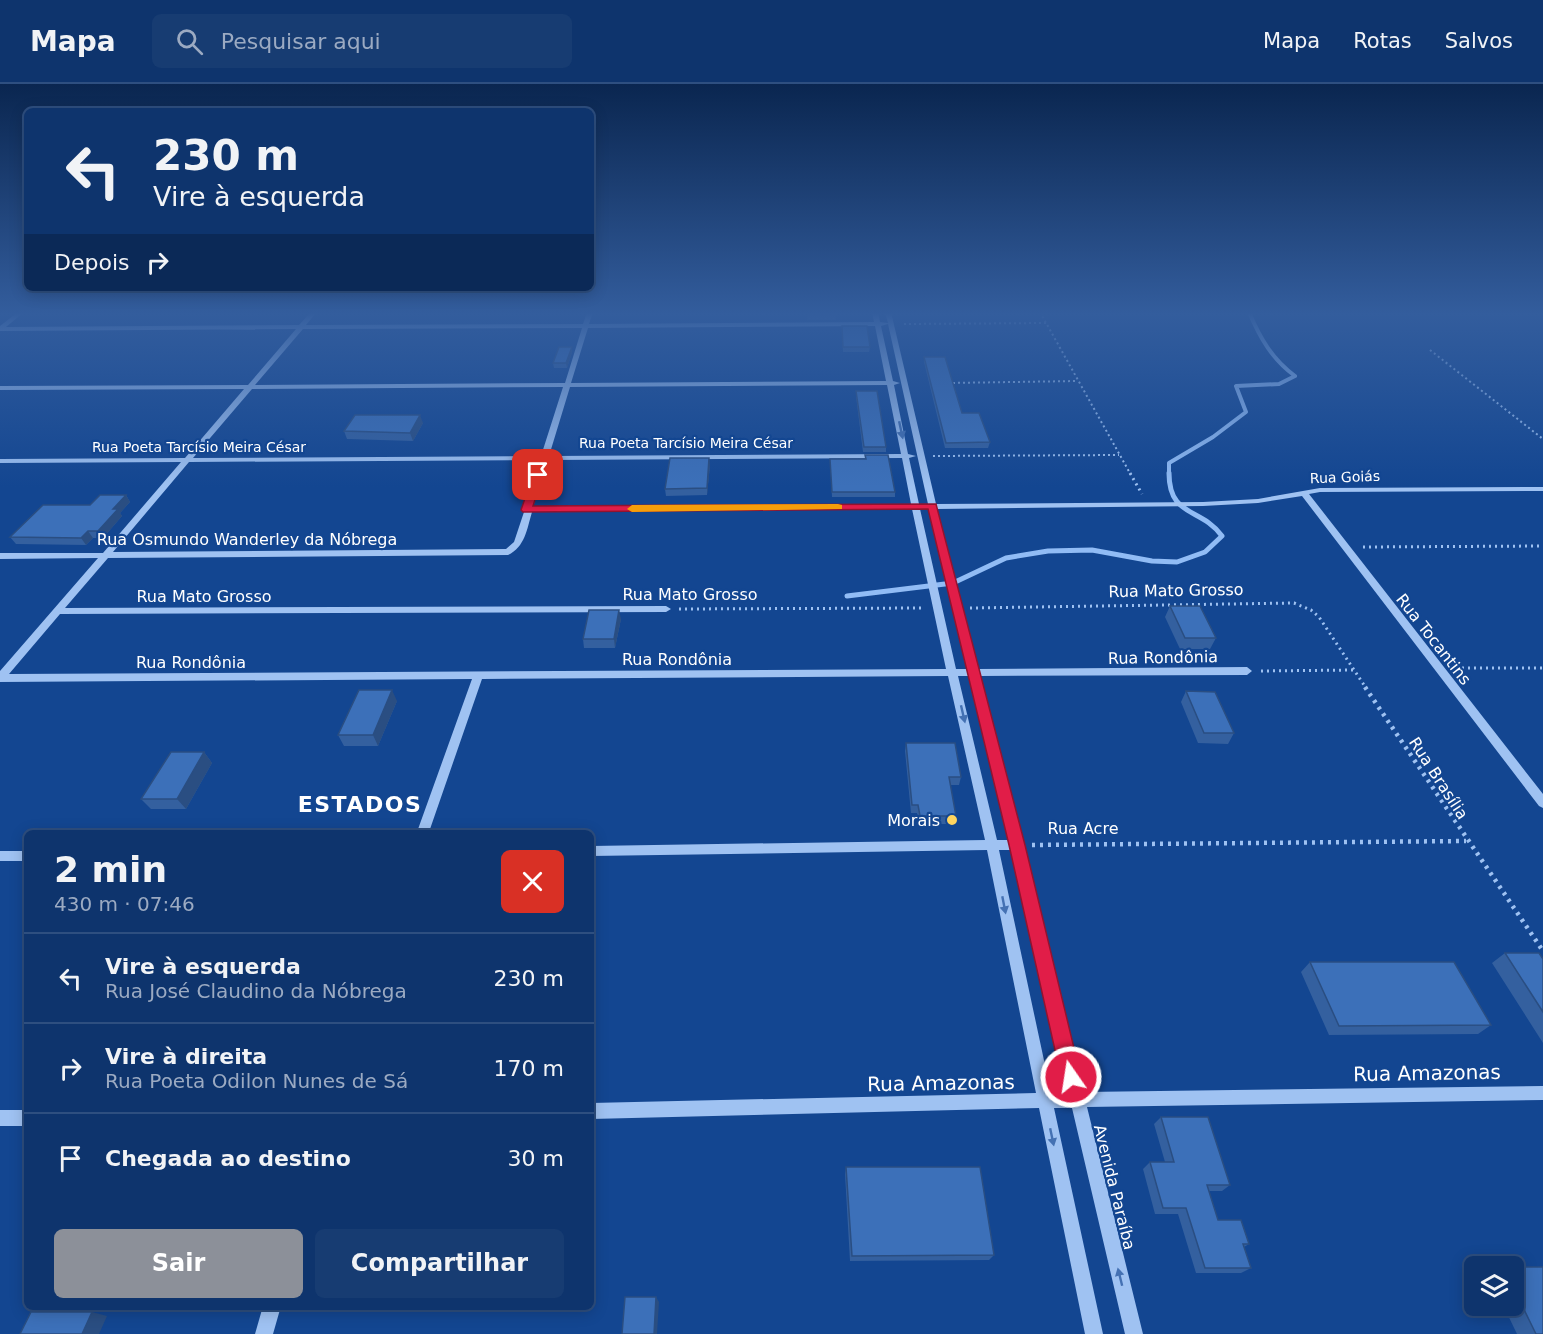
<!DOCTYPE html>
<html lang="pt">
<meta charset="utf-8">
<style>
body{margin:0;font-family:"DejaVu Sans",sans-serif;background:#173c72;color:#f1f3f6;height:100vh;display:flex;flex-direction:column;font-size:22px;white-space:nowrap}
*{box-sizing:border-box;margin:0}
p{font-size:20px;color:#9baac2}
.icon{flex:none;width:33px;height:33px;fill:none;stroke:currentColor;stroke-width:2;stroke-linecap:round;stroke-linejoin:round}
.map{position:relative;flex:1;overflow:hidden}
.side{position:absolute;left:24px;top:746px;width:570px;height:480px;display:flex;flex-direction:column;background:#0e346d;border-radius:9px;box-shadow:0 3px 15px #0003,0 0 0 2px #2e4f80}
.side>*{flex:none}
.hud{position:absolute;left:24px;top:24px;width:570px;height:183px;border-radius:9px;box-shadow:0 3px 15px #0003,0 0 0 2px #2e4f80;background:#0e346d;color:#f1f3f6;overflow:hidden}
.tools{position:absolute;left:1464px;top:1172px;display:grid;gap:12px}
.tools a{display:grid;place-items:center;width:60px;height:60px;border-radius:9px;background:#0e346d;box-shadow:0 3px 15px #0003,0 0 0 2px #2e4f80;font-size:30px}
.pin{position:absolute;display:grid;place-items:center;width:51px;height:51px;color:#fff;margin:-26px;border-radius:12px;box-shadow:0 3px 9px #0006}
.me{position:absolute;width:66px;margin:-33px;rotate:347deg;stroke-linejoin:round;filter:drop-shadow(0 0 4px #0008)}
.turn{display:flex;align-items:center;gap:21px;height:126px;padding:0 30px;font-size:27px}
.turn .icon{width:78px;height:78px;stroke-width:2.5}
.turn b{display:block;font-size:42px;line-height:51px}
.then{display:flex;align-items:center;height:57px;padding:0 30px;background:#0003;gap:12px;font-size:22px}
.round{display:grid;place-items:center;flex:none;width:63px;height:63px;border-radius:9px;background:#173c72}
.headline{display:flex;align-items:center;justify-content:space-between;height:102px;padding:0 30px}
h1{font-size:36px;font-weight:700;line-height:45px}
.action{display:flex;gap:12px;margin-top:auto;padding:12px 30px}
.action a{flex:1;height:69px;border-radius:9px;background:#8c9099;color:#fff;font-size:24px;font-weight:700;line-height:69px;text-align:center}
.action a+a{background:#173c72;color:#f1f3f6}
ul{padding:0;list-style:none}
li{display:flex;align-items:center;gap:18px;height:90px;padding:0 30px;border-top:2px solid #2e4f80}
li div{flex:1}
li b{display:block;font-size:22px}
li em{font-style:normal}
header{display:flex;align-items:center;gap:36px;box-sizing:border-box;height:84px;padding:0 30px;background:#0e346d;border-bottom:2px solid #2e4f80}
header strong{font-size:28px}
nav{display:flex;gap:33px;margin-inline-start:auto;font-size:21px}
.search{width:420px;height:54px;background:#173c72;display:flex;align-items:center;gap:15px;box-sizing:border-box;padding:0 21px;border-radius:9px;color:#9baac2;font-size:22px}
.map>svg:first-child{display:block}
</style>
<header>
<strong>Mapa</strong>
<div class="search"><svg class="icon" aria-label="search" viewBox="0 0 24 24"><circle cx="10" cy="10" r="6"/><path d="M15 15l6 6"/></svg>Pesquisar aqui</div>
<nav><a>Mapa</a><a>Rotas</a><a>Salvos</a></nav>
</header>
<div class="map">
<svg width="1543" height="1250" viewBox="0 0 1543 1250">
<rect width="100%" height="100%" fill="#134691"/>
<g fill="none" stroke-linecap="round" stroke-linejoin="round">
<!-- stream-far1 -->
<path stroke="#91bcf5" stroke-width="4" d="M1169,391V379L1213,353L1246,328L1236,302L1279,300L1295,292C1272,275 1260,254 1249,228"/>
<!-- stream -->
<path stroke="#91bcf5" stroke-width="5" d="M847,512L953,499L1006,474L1048,467L1092,466L1152,477L1177,478L1205,468L1222,452C1201,423 1169,434 1169,389"/>
<!-- path-far2 -->
<path stroke="#9fc2f2" stroke-width="2" stroke-dasharray="2 3" stroke-linecap="butt" d="M1040,228L1131,391
M904,240L1046,239
M1430,266L1543,355
M948,299L1078,297
M933,372L1119,371"/>
<!-- path-far1 -->
<path stroke="#9fc2f2" stroke-width="3" stroke-dasharray="2 4" stroke-linecap="butt" d="M1130,389L1142,410
M1363,463L1543,462
M970,524L1294,519L1311,526L1319,533L1366,604
M679,525L923,524
M1456,584H1543
M1261,587L1353,586"/>
<!-- path -->
<path stroke="#9fc2f2" stroke-width="4.5" stroke-dasharray="3 5" stroke-linecap="butt" d="M1365,603L1543,867
M1032,761L1466,757"/>
<!-- minor -->
<path fill="#9fc2f2" fill-rule="evenodd" d="M18,228H24L6,243L299,241L311,228H317L306,241L583,240L587,228H593L589,240L874,238L872,228H878L880,238L888,239L885,228H891L936,420L1203,418L1258,415L1320,404L1543,403V407L1320,408L1309,410L1543,710V724L1539,722L1302,412L1258,419L1203,422L937,425L977,585L1247,583L1252,587L1247,591L979,592L1023,761L1084,1008L1543,1002V1016L1087,1023L1143,1250H1125L1072,1024H1054L1103,1250H1085L1039,1024L591,1035V1019L1036,1009L987,766L591,772V762L985,756L948,592L482,595L429,748H417L472,595L0,598V587L98,474L0,475V469H103L181,378L0,379V375L185,374L244,305L0,306V302L248,301L296,245L0,247V242ZM888,240L928,420H919L909,374L916,372L908,370L894,301L900,299L893,297L881,242ZM875,242L886,297L571,299L588,244ZM582,244L565,299L255,301L303,245ZM887,301L901,370L549,372L570,303ZM563,303L541,372L193,374L252,305ZM902,374L911,420L533,423L548,376ZM540,376L525,424L522,426L524,428L514,458L506,465L113,468L189,378ZM912,425L946,585L9,590L60,530L666,528L671,525L666,522L65,524L108,474L508,471C525,463 527,445 532,428ZM920,425H929L967,585H956ZM958,592H969L1010,756H997ZM999,766H1012L1069,1009H1051Z
M0,767H27V777H0Z
M0,1026H27V1042H0Z
M263,1222H281L273,1250H255Z"/>
</g>
<!-- wall -->
<path fill="#34609f" d="M807,228L836,231V236H807Z
M842,242L870,263L869,268H843Z
M572,263V268L567,284H554L553,279Z
M924,273L962,329L990,358L988,364H945L924,278Z
M856,307L886,363V368H863L856,312Z
M423,339L413,357L347,355L344,347Z
M865,371L895,408V413H832L830,375H865Z
M710,381L707,411L666,412L665,405Z
M126,411L130,418L120,429L122,432L103,454H93L86,461L16,460L10,453L90,421Z
M1170,522L1216,554L1210,565H1180L1165,533Z
M621,535L615,564H584L583,555Z
M1186,607L1234,649L1228,660L1198,659L1181,618Z
M397,617L378,662H344L338,651Z
M906,659L961,693L959,701H950L956,732L953,740H918L917,729H911L905,667Z
M204,668L212,679L186,725H151L141,715Z
M1505,869L1543,875V959L1492,879Z
M1310,878L1491,941L1478,950L1329,951L1301,888Z
M1161,1033L1230,1101L1222,1107H1209L1218,1136L1249,1160L1244,1163L1251,1184L1241,1189H1196L1178,1130H1155L1143,1085L1150,1078H1165L1154,1040Z
M846,1083L994,1171L989,1176L850,1177L845,1090Z
M1514,1183L1543,1250H1517L1503,1221H1514Z"/>
<!-- shaded-wall -->
<path fill="#2a4e82" d="M572,263V268L567,284L566,279Z
M420,331L423,339L413,357L410,349Z
M709,374L710,381L707,411V404Z
M126,411L130,418L120,429L122,432L103,454L98,447L113,425Z
M88,447L93,454L86,461L81,454Z
M619,526L621,535L615,564L614,555Z
M392,606L397,617L378,662L373,651Z
M204,668L212,679L186,725L177,715Z
M656,1213L659,1218L657,1250H654Z
M92,1228L107,1232L99,1250H82Z"/>
<!-- building -->
<path fill="#3c70b9" stroke="#2a4e82" stroke-width="1.5" d="M807,228H835L836,231H807Z
M842,242H867L870,263H843Z
M559,263H572L566,279H553Z
M924,273H945L962,329H979L990,358L946,359Z
M856,307H877L886,363H864Z
M355,331H420L410,349L344,347Z
M865,371H888L895,408H832L830,375H866Z
M670,374H709L707,404L665,405Z
M100,411H126L113,425H118L98,447H88L81,454L10,453L43,421H90Z
M1170,522H1200L1216,554H1185Z
M589,526H619L614,555H583Z
M359,606H392L373,651H338Z
M1186,607L1215,608L1234,649H1204Z
M906,659H955L961,693H949L956,732H920L918,721H912Z
M171,668H204L177,715H141Z
M1505,869H1539L1543,875V928Z
M1310,878H1454L1491,941L1339,942Z
M1161,1033H1208L1230,1101H1207L1218,1136H1241L1249,1160H1243L1251,1184H1205L1186,1124H1163L1150,1078H1174Z
M846,1083H980L994,1171L852,1172Z
M1514,1183H1543V1250H1536L1514,1205Z
M625,1213H656L654,1250H622Z
M31,1228H92L82,1250H20Z"/>
<!-- one-way arrows -->
<defs><path id="oneway-solid" d="M-6-.8H1V-3.2L6.5 0L1 3.2V.8H-6Z" transform="scale(1.5)"/></defs>
<g fill="#4471b3">
<use href="#oneway-solid" transform="translate(901 346) rotate(78)"/>
<use href="#oneway-solid" transform="translate(963 630) rotate(77)"/>
<use href="#oneway-solid" transform="translate(1004 821) rotate(79)"/>
<use href="#oneway-solid" transform="translate(1052 1053) rotate(78)"/>
<use href="#oneway-solid" transform="translate(1120 1193) rotate(-104)"/>
</g>
<!-- sky -->
<linearGradient id="sky" x2="0" y2="1"><stop stop-color="#0a2650"/><stop offset="0.57" stop-color="#335d9d"/><stop offset="1" stop-color="#335d9d" stop-opacity="0"/></linearGradient>
<rect width="1543" height="403" fill="url(#sky)"/>
<!-- route -->
<path fill="#e11d48" stroke="#92132f" stroke-width="1.5" d="M538,388L543,391L533,422L936,420L1025,761L1081,993L1078,999L1071,1002L1064,999L1061,993L1009,761L928,425L523,428L521,426L533,391Z"/>
<!-- slow -->
<path fill="#f59e0b" d="M838,420L842,421V425L632,428L627,425L632,421Z"/>
<!-- markers -->
<circle fill="#ffd55f" stroke="#134691" stroke-width="2" cx="952" cy="736" r="6"/>
<g text-anchor="middle" stroke-width="4.5" stroke-linejoin="round" paint-order="stroke">
<!-- far-street labels -->
<g font-size="14" fill="#fff" stroke="#134691">
<text x="686" y="364">Rua Poeta Tarcísio Meira César</text>
<text x="199" y="368">Rua Poeta Tarcísio Meira César</text>
<text transform="translate(1345 393) rotate(-2)" y="5">Rua Goiás</text>
</g>
<!-- street labels -->
<g font-size="16" fill="#fff" stroke="#134691">
<text x="247" y="461">Rua Osmundo Wanderley da Nóbrega</text>
<text transform="translate(1176 506) rotate(-1)" y="6">Rua Mato Grosso</text>
<text x="690" y="516">Rua Mato Grosso</text>
<text x="204" y="518">Rua Mato Grosso</text>
<text transform="translate(1434 555) rotate(52)" y="6">Rua Tocantins</text>
<text transform="translate(1163 573) rotate(-1)" y="6">Rua Rondônia</text>
<text x="677" y="581">Rua Rondônia</text>
<text x="191" y="584">Rua Rondônia</text>
<text transform="translate(1439 694) rotate(57)" y="6">Rua Brasília</text>
<text x="1083" y="750">Rua Acre</text>
<text transform="translate(1115 1103) rotate(76)" y="6">Avenida Paraíba</text>
</g>
<!-- poi labels -->
<g font-size="16" fill="#fff" stroke="#134691" text-anchor="end">
<text x="940" y="742">Morais</text>
</g>
<!-- near-street labels -->
<g font-size="20" fill="#fff" stroke="#134691">
<text transform="translate(1427 989) rotate(-1)" y="7">Rua Amazonas</text>
<text transform="translate(941 999) rotate(-1)" y="7">Rua Amazonas</text>
</g>
<!-- district labels -->
<g font-size="22" font-weight="bold" letter-spacing="1.5" fill="#fff" stroke="#134691">
<text x="360" y="728">ESTADOS</text>
</g>
</g>
</svg>
<div class="tools">
<a><svg class="icon" aria-label="layers" viewBox="0 0 24 24"><path d="M12 4l9 5-9 5-9-5zM3 14l9 5 9-5"/></svg></a>
</div>
<div class="pin" style="left:538px;top:391px;background:#d93025"><svg class="icon" aria-label="arrive" viewBox="0 0 24 24"><path d="M6 21V4h12l-3 4 3 4H6"/></svg></div>
<svg class="me" style="left:1071px;top:993px" viewBox="-20 -20 40 40"><circle r="17" fill="#e11d48" stroke="#fff" stroke-width="3"/><path d="M0-11L8 9 0 5-8 9z" fill="#fff"/></svg>
<div class="hud">
<div class="turn"><svg class="icon" aria-label="left" viewBox="0 0 24 24"><path d="M17 20v-9H6M10 6l-5 5 5 5"/></svg><div><b>230 m</b>Vire à esquerda</div></div>
<div class="then">Depois<svg class="icon" aria-label="right" viewBox="0 0 24 24"><path d="M7 20v-9h11M14 6l5 5-5 5"/></svg></div>
</div>
<section class="side">
<div class="headline"><div><h1>2 min</h1><p>430 m · 07:46</p></div><a class="round" style="background:#d93025;color:#fff"><svg class="icon" aria-label="close" viewBox="0 0 24 24"><path d="M6 6l12 12M18 6L6 18"/></svg></a></div>
<ul>
<li><svg class="icon" aria-label="left" viewBox="0 0 24 24"><path d="M17 20v-9H6M10 6l-5 5 5 5"/></svg><div><b>Vire à esquerda</b><p>Rua José Claudino da Nóbrega</p></div><em>230 m</em></li>
<li><svg class="icon" aria-label="right" viewBox="0 0 24 24"><path d="M7 20v-9h11M14 6l5 5-5 5"/></svg><div><b>Vire à direita</b><p>Rua Poeta Odilon Nunes de Sá</p></div><em>170 m</em></li>
<li><svg class="icon" aria-label="arrive" viewBox="0 0 24 24"><path d="M6 21V4h12l-3 4 3 4H6"/></svg><div><b>Chegada ao destino</b></div><em>30 m</em></li>
</ul>
<div class="action"><a>Sair</a><a>Compartilhar</a></div>
</section>
</div>
